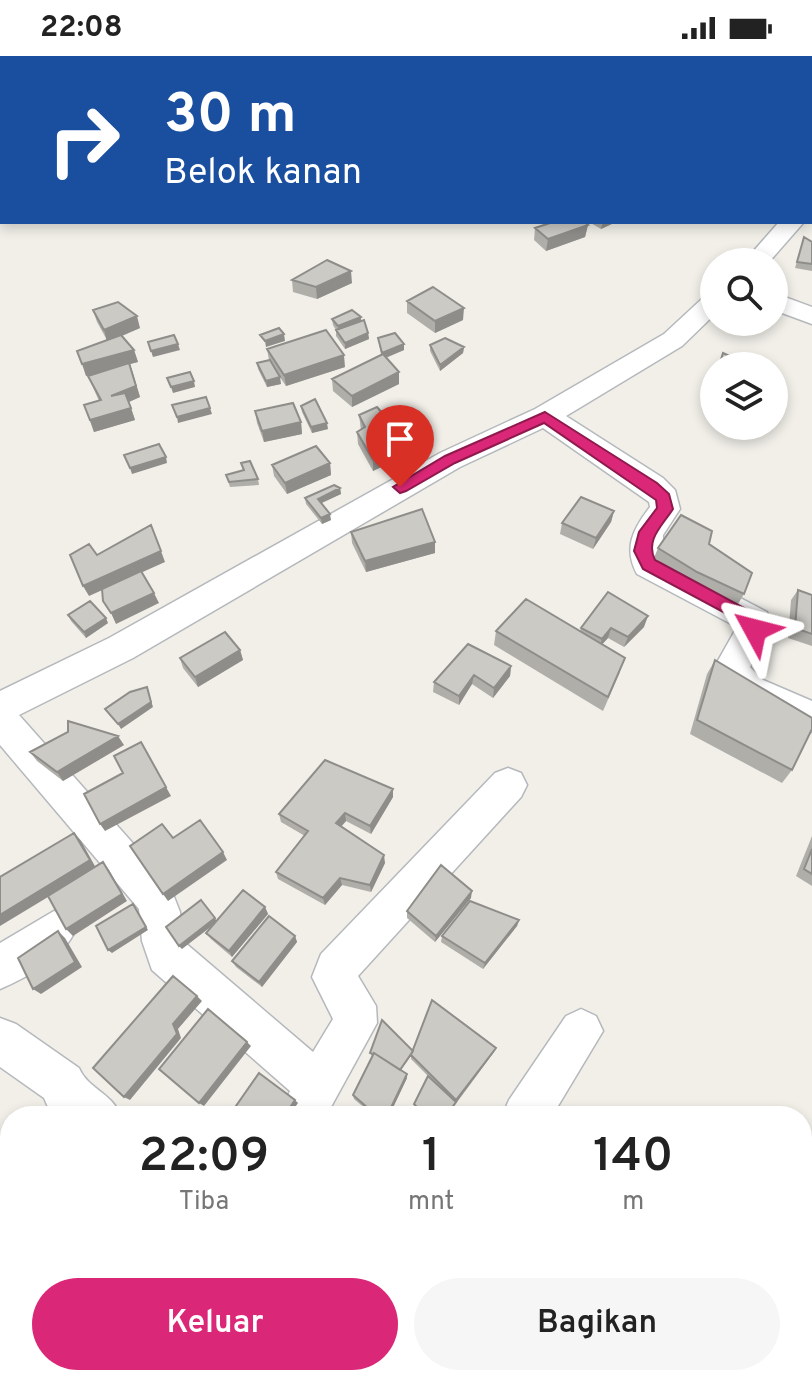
<!DOCTYPE html>
<html lang="id">
<style>
body{margin:0;font-family:Overpass,sans-serif;background:#f6f6f6;color:#222;height:100vh;display:flex;flex-direction:column;font-size:30px;white-space:nowrap}
*{box-sizing:border-box;margin:0}
p{font-size:26px;color:#767676}
.icon{flex:none;width:44px;height:44px;fill:none;stroke:currentColor;stroke-width:2;stroke-linecap:round;stroke-linejoin:round}
.map{position:relative;flex:1;overflow:hidden}
.drawer{position:absolute;left:0px;top:1050px;width:812px;height:280px;display:flex;flex-direction:column;background:#fff;border-radius:32px 32px 0 0;box-shadow:0 4px 12px #0003}
.drawer>*{flex:none}
.hud{position:absolute;left:0px;top:0px;width:812px;height:168px;box-shadow:0 4px 12px #0003;background:#1a4fa0;color:#fff;overflow:hidden}
.tools{position:absolute;left:700px;top:192px;display:grid;gap:16px}
.tools a{display:grid;place-items:center;width:88px;height:88px;border-radius:50%;background:#fff;box-shadow:0 4px 12px #0003;font-size:40px}
.pin{position:absolute;display:grid;place-items:center;width:68px;height:68px;color:#fff;margin:-82px -34px;border-radius:50% 50% 50% 0;rotate:-45deg;box-shadow:0 0 8px #0007}
.pin .icon{rotate:45deg}
.me{position:absolute;width:88px;margin:-44px;rotate:308deg;stroke-linejoin:round;filter:drop-shadow(0 0 6px #0008)}
.turn{display:flex;align-items:center;gap:28px;height:168px;padding:0 32px;font-size:36px}
.turn .icon{width:104px;height:104px;stroke-width:2.5}
.turn b{display:block;font-size:56px;line-height:68px}
.eta{display:flex;justify-content:space-evenly;align-items:center;height:136px;text-align:center}
.eta b{font-size:48px;font-weight:600;line-height:56px}
.action{display:flex;gap:16px;margin-top:auto;padding:16px 32px}
.action a{flex:1;height:92px;border-radius:48px;background:#db2777;color:#fff;font-size:32px;font-weight:600;line-height:92px;text-align:center}
.action a+a{background:#f6f6f6;color:#222}
.status{display:flex;justify-content:space-between;align-items:center;height:56px;padding:0 40px;background:#fff;direction:ltr}
.status svg{height:22px;fill:currentColor}
.map>svg:first-child{display:block}
</style>
<div class="status"><b>22:08</b><svg viewBox="0 0 49 12"><path d="M0 12V9h3v3zM5 12V6h3v6zM10 12V3h3v9zM15 12V0h3v12zM26 1h20v11H26zM47 4h2v5h-2z"/></svg></div>
<div class="map">
<svg width="812" height="1330" viewBox="0 0 812 1330">
<rect width="100%" height="100%" fill="#f1efe8"/>
<g fill="none" stroke-linecap="round" stroke-linejoin="round">
<!-- minor casing -->
<g stroke="#b5b8bc" stroke-width="3">
<path id="minor" d="M810,86H812V100L810,99Z
M812,136V151L810,152V137Z
M779,166H804L769,206H744Z
M714,237V259L682,290L566,360L663,422L675,434L680,453L663,479L662,501L767,556L771,572L750,611L763,624L812,645V676C786,667 713,642 715,610L737,571L637,518C623,492 633,473 650,451L649,446L543,372L460,411L133,602L19,659L169,828L180,856L183,885L313,996L333,963L312,921L321,898L495,717L508,712L521,717L527,729L521,741L358,920L376,950L377,967L326,1060H278L290,1035L152,914L142,885L139,853L0,689V635L109,582L440,397L535,353L664,278L705,240Z
M774,237L812,251V268L774,254Z
M54,855L69,861L75,875C64,901 26,922 0,933V887Z
M581,953L596,960L603,975L552,1060H502L509,1044L566,960Z
M0,962L16,968L79,1012C88,1033 111,1036 121,1060H60L48,1051L44,1042L0,1011Z
M101,1320H157L153,1330H97Z
M620,1320H676L680,1330H624Z"/>
</g>
<!-- minor -->
<use href="#minor" fill="#fff" fill-rule="evenodd"/>
</g>
<!-- wall -->
<path fill="#afaea9" d="M589,166H616L601,173Z
M588,169L585,181L546,195L534,184L535,172Z
M804,181L812,186V215L795,212Z
M292,224L352,227L317,243L293,236Z
M407,245L463,264L435,277L407,257Z
M93,254L140,272L122,280L134,294L138,306L130,308L140,341L129,346L135,364L94,376L84,349L99,345L88,320L118,311L86,320L107,284L97,266Z
M361,261V265L368,277L369,283L345,293L336,280V274L333,269L332,263Z
M378,282L404,288V294L386,302L399,316V328L352,351L333,335L332,323L381,298Z
M430,289L464,291L463,297L440,315L430,295Z
M267,293L345,311L286,330L279,320L281,328L267,331L258,313L257,307L269,304Z
M301,350L328,373L312,377L302,356Z
M255,355L301,366L302,378L264,386L257,367Z
M359,359L408,387V398L373,415L358,388L357,376L361,374Z
M241,407L258,423L259,429L230,431L226,419L243,414Z
M330,407L331,419L287,438L274,420L272,409Z
M340,432L341,438L322,447L331,464L322,468L306,448L305,442Z
M614,455L611,466L593,493L560,478L562,467Z
M351,476L435,486V497L366,516L352,487Z
M709,488L744,538L738,548L692,527L654,502L658,492Z
M798,534L812,539V590L788,582L791,544Z
M68,559L108,567L86,582L71,565Z
M644,571L624,591L608,582L602,588L620,616L603,655L494,589L496,575H580L581,572Z
M240,594L243,604L198,631L183,612L180,602Z
M715,604L792,714L782,727L690,678L707,618Z
M511,610L510,620L493,642L472,628L459,649L433,636L434,626Z
M68,676L124,689L63,725L37,705L30,696Z
M393,733V741L371,778L346,765L341,771L385,807L371,836L342,829L325,849L278,823L276,816L305,780L281,766L279,758Z
M812,780V830L796,820Z
M471,842L435,886L407,862V855Z
M265,851L268,858L232,901L211,883L206,877L214,868L182,893L217,865Z
M519,864L517,870L483,913L441,886L442,880Z
M295,880L297,886L262,931L236,911L232,905Z
M412,995L494,996L447,1060H423L414,1050L428,1020L411,1003V1000L401,1014L407,1022L389,1060H374L354,1043L353,1039L372,1000L370,997Z"/>
<!-- shaded-wall -->
<path fill="#8f8d8a" d="M603,166H616L601,173Z
M588,169L585,181L546,195L548,183Z
M351,215L352,227L317,243L316,231Z
M464,252L463,264L435,277V265Z
M137,260L140,272L107,286L104,274Z
M361,261V267L339,276L338,270Z
M368,277L369,283L345,293V287Z
M284,278L285,285L266,291L265,285Z
M178,288L180,294L153,301L151,295Z
M404,288V294L382,303V297Z
M464,291L463,297L440,315V309Z
M134,294L138,306L130,308L140,341L115,352L111,340L130,308L86,320L82,308Z
M344,299L345,311L286,330L284,319Z
M399,316V328L352,351V340Z
M280,321L281,328L267,331L266,325Z
M194,325L195,331L173,337L171,331Z
M131,352L135,364L94,376L90,364Z
M210,352L212,358L178,367L177,361Z
M301,366L302,378L264,386L262,375Z
M327,367L328,373L312,377L311,371Z
M408,387V398L373,415V404Z
M166,401L167,407L132,418L130,412Z
M330,407L331,419L287,438L285,427Z
M340,432L341,438L319,448L318,443Z
M614,455L611,466L593,493L596,482Z
M330,458L331,464L322,468L321,462Z
M435,486V497L366,516L365,505Z
M161,495L165,506L89,540L83,530Z
M154,537L159,547L116,568L111,557Z
M648,560L644,571L624,591L628,581Z
M106,562L108,567L86,582L84,576Z
M611,572L608,582L598,593L602,583Z
M240,594L243,604L198,631L195,621Z
M511,610L510,620L493,642L494,632Z
M474,619L472,628L459,649V640Z
M147,631L153,651L121,673L118,668Z
M118,680L124,689L63,725L57,716Z
M166,731L171,740L105,775L100,768Z
M393,733V741L371,778L370,770Z
M345,757L346,765L337,775L336,767Z
M74,777L81,785L96,812L0,870V859Z
M223,796L227,804L168,845L163,838Z
M384,799L385,807L371,836L370,829Z
M103,806L109,814L127,845L73,880L66,873Z
M340,822L342,829L325,849L323,842Z
M472,835L471,842L435,886L436,880Z
M133,848L148,874L112,897L108,894Z
M265,851L268,858L232,901L229,895Z
M215,862L217,866L182,893L179,890Z
M519,864L517,870L483,913L485,907Z
M58,875L65,882L82,911L41,938L33,933Z
M295,880L297,886L262,931L259,926Z
M197,940L202,945L178,973L181,982L130,1044L124,1041L173,968Z
M247,986L251,990L204,1050L199,1047Z
M496,992L494,996L446,1060L456,1044Z
M407,1018V1022L389,1060H387Z
M295,1044L298,1047L289,1060H284Z
M47,1052L55,1055L59,1060H53Z
M0,1170L10,1190V1210L0,1189Z
M10,1224V1231L8,1232L10,1235V1243L4,1244L0,1237V1232Z
M10,1284V1290L0,1299V1293Z
M95,1320H105L111,1330H101Z
M232,1320H236L232,1330H228Z
M261,1320H266L269,1330H264Z"/>
<!-- building -->
<path fill="#cccac5" stroke="#8f8d8a" stroke-width="2" d="M553,166H584L588,169L548,183L535,172Z
M804,181L812,186V208L797,206Z
M327,204L351,215L316,231L292,224Z
M433,231L464,252L435,265L407,245Z
M118,246L137,260L104,274L93,254Z
M352,254L361,261L338,270L332,263Z
M364,264L368,277L345,287L336,274Z
M279,272L284,278L265,285L260,279Z
M326,274L344,299L284,319L267,293Z
M395,277L404,288L382,297L378,282Z
M121,279L134,294L82,308L77,295Z
M174,279L178,288L151,295L148,286Z
M445,282L464,291L440,309L430,289Z
M723,297L749,309L748,310H719Z
M383,298L399,316L352,340L332,323Z
M270,304L280,321L266,325L257,307Z
M129,307L136,330L111,340L125,337L131,352L90,364L84,349L101,344L88,320Z
M190,316L194,325L171,331L167,322Z
M206,341L210,352L177,361L172,349Z
M315,343L327,367L311,371L301,350Z
M293,347L301,366L262,375L255,355Z
M377,351L408,387L373,404L357,376L365,371L359,359Z
M159,388L166,401L130,412L124,399Z
M316,390L330,407L285,427L272,409Z
M250,405L258,423L229,426L226,419L244,414L241,407Z
M334,429L340,432L318,443L330,458L321,462L305,442Z
M581,441L614,455L596,482L562,467Z
M422,453L435,486L365,505L351,476Z
M681,459L712,475L709,488L752,517L744,538L697,516L658,492Z
M151,469L161,495L83,530L70,499L89,488L97,499Z
M141,515L154,537L111,557L103,545L102,533Z
M798,534L812,539V578L795,572Z
M608,536L648,560L628,581L611,572L602,583L581,572Z
M526,543L625,602L608,641L496,575Z
M90,545L106,562L84,576L68,559Z
M225,576L240,594L195,621L180,602Z
M468,588L511,610L494,632L474,619L459,640L434,626Z
M715,604L812,662V673L792,714L697,664Z
M147,631L151,646L118,668L105,653L130,636Z
M68,665L118,680L57,716L30,696L68,676Z
M141,686L166,731L100,768L84,738L123,717L114,700Z
M325,704L393,733L370,770L345,757L336,767L384,799L370,829L340,822L323,842L276,816L308,775L279,758Z
M200,764L223,796L163,838L130,790L162,768L173,782Z
M74,777L90,804L0,859V821Z
M812,793V818L804,813Z
M103,806L122,838L66,873L48,840Z
M441,809L472,835L436,880L407,855Z
M243,834L265,851L229,895L206,877Z
M201,844L215,862L179,890L166,871Z
M470,845L519,864L485,907L442,880Z
M133,848L146,871L108,894L96,870Z
M269,860L295,880L259,926L232,905Z
M58,875L75,906L33,933L18,902Z
M173,920L197,940L173,968L177,978L124,1041L93,1012Z
M432,944L496,992L456,1044L411,999Z
M208,953L247,986L199,1047L159,1013Z
M382,964L413,995L400,1014L374,997L373,998L370,997Z
M374,997L407,1018L387,1060H377L353,1039Z
M259,1017L295,1044L284,1060H229Z
M428,1020L456,1046L446,1060H425L414,1048Z
M47,1052L53,1060H39Z
M314,1056L320,1060H311Z
M10,1089V1143L0,1130V1098Z
M0,1189L10,1210V1224L0,1232Z
M0,1237L4,1244L10,1238V1284L0,1293Z
M39,1320H95L101,1330H29Z
M149,1320H232L228,1330H147Z
M241,1320H261L264,1330H233Z"/>
<!-- route -->
<path fill="#db2777" stroke="#8e194d" stroke-width="2" d="M545,356L657,427L669,438L673,453C662,470 645,484 655,504L761,561V579H749L742,566L643,513L634,495L639,476L657,452L656,444L544,367L455,407L406,435L400,437L393,431L445,400Z"/>
</svg>
<div class="tools">
<a><svg class="icon" aria-label="search" viewBox="0 0 24 24"><circle cx="10" cy="10" r="6"/><path d="M15 15l6 6"/></svg></a>
<a><svg class="icon" aria-label="layers" viewBox="0 0 24 24"><path d="M12 4l9 5-9 5-9-5zM3 14l9 5 9-5"/></svg></a>
</div>
<div class="pin" style="left:400px;top:431px;background:#d93025"><svg class="icon" aria-label="arrive" viewBox="0 0 24 24"><path d="M6 21V4h12l-3 4 3 4H6"/></svg></div>
<svg class="me" style="left:755px;top:574px" viewBox="-20 -20 40 40"><path d="M0-17L14 15 0 8-14 15z" fill="#db2777" stroke="#fff" stroke-width="4"/></svg>
<div class="hud">
<div class="turn"><svg class="icon" aria-label="right" viewBox="0 0 24 24"><path d="M7 20v-9h11M14 6l5 5-5 5"/></svg><div><b>30 m</b>Belok kanan</div></div>
</div>
<section class="drawer">
<div class="eta">
<div><b>22:09</b><p>Tiba</p></div>
<div><b>1</b><p>mnt</p></div>
<div><b>140</b><p>m</p></div>
</div>
<div class="action"><a>Keluar</a><a>Bagikan</a></div>
</section>
</div>
